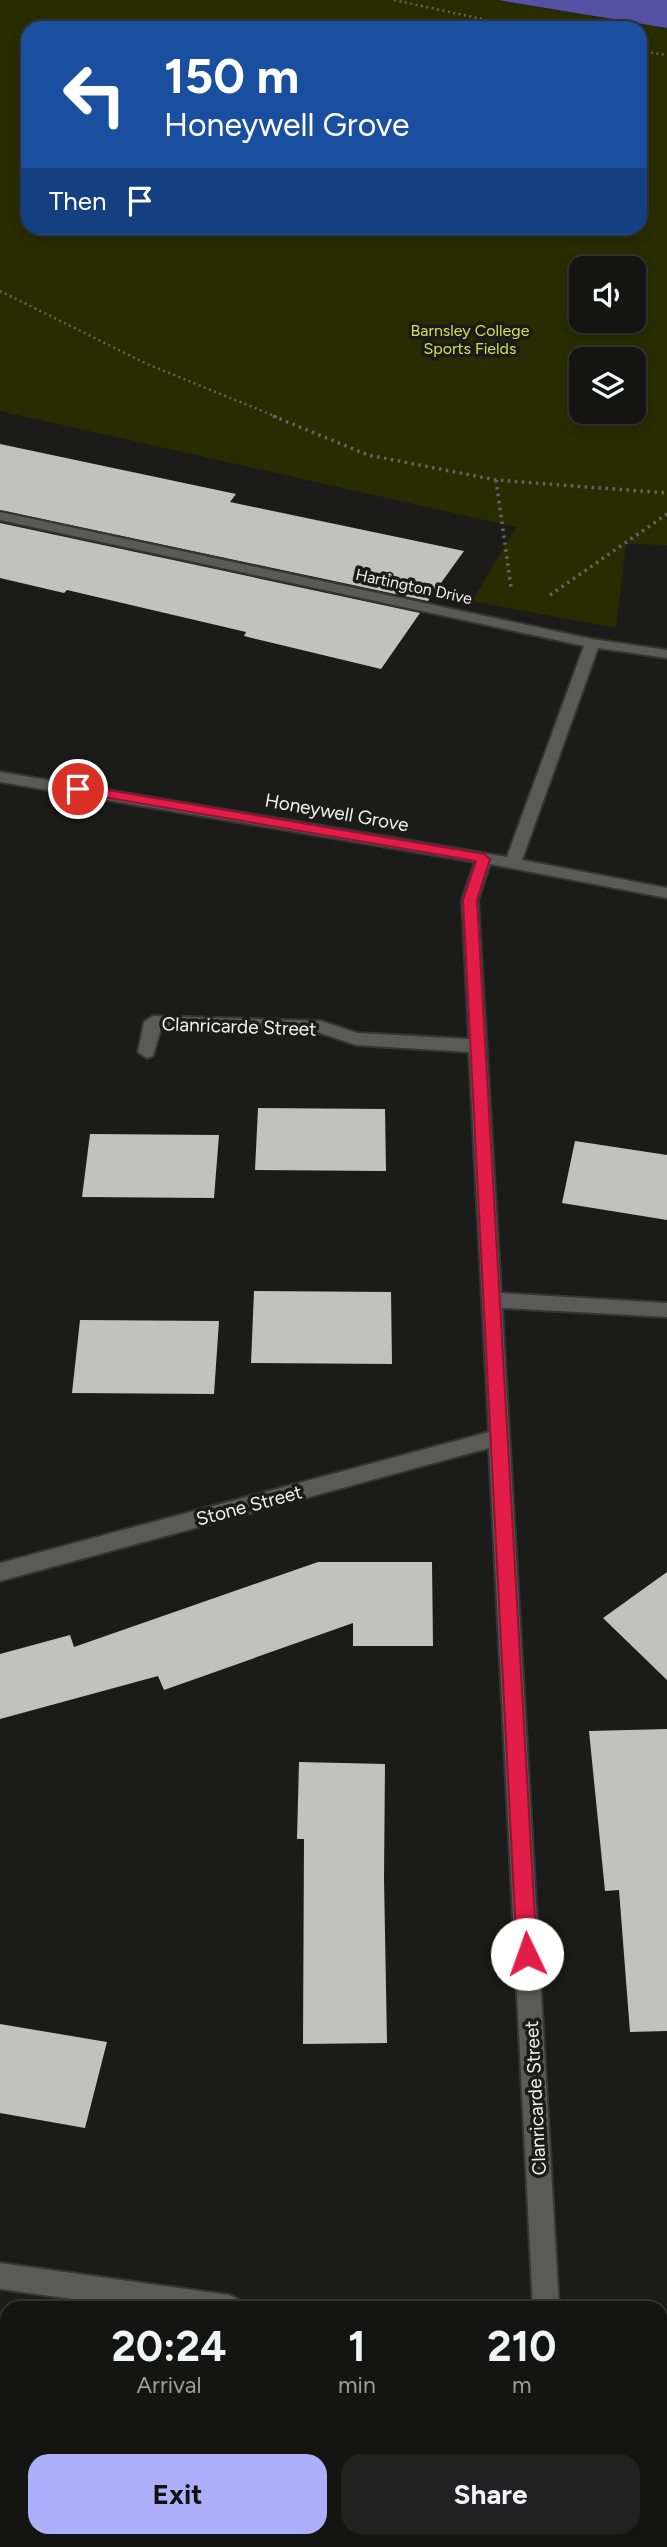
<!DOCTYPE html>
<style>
body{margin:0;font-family:Figtree,sans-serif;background:#212121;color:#f1f3f6;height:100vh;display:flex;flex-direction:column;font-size:26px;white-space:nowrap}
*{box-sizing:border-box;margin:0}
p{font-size:23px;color:#9d9ea0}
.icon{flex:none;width:38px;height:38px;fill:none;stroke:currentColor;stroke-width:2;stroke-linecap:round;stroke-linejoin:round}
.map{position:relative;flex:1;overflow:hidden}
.side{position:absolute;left:0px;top:2301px;width:668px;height:247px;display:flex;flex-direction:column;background:#141413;border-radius:21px 21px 0 0;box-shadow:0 4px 10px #0003,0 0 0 2px #333}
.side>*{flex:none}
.banner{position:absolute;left:21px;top:21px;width:626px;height:214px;border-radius:21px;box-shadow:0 4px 10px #0003,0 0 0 2px #333;background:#1a4fa0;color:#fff;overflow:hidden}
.fabs{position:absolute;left:569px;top:256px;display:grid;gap:14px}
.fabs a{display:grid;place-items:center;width:77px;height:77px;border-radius:14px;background:#141413;box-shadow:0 4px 10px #0003,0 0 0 2px #333;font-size:35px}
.pin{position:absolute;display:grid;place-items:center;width:60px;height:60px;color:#fff;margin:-30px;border:4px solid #fff;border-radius:50%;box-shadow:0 2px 7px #0007}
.me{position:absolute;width:77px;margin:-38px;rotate:357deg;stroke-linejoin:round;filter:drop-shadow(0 0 5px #0008)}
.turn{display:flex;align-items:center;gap:24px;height:147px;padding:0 28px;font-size:32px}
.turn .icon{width:91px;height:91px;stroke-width:2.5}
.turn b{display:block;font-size:49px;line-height:60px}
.then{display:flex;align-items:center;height:66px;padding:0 28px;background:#0003;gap:14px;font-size:26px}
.eta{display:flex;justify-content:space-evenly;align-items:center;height:119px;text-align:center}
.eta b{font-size:42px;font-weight:700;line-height:49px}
.action{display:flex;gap:14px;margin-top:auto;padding:14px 28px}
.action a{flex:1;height:80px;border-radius:21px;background:#adaffb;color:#111;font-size:28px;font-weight:700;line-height:80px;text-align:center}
.action a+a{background:#212121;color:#f1f3f6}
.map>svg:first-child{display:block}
</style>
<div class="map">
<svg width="667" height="2547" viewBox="0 0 667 2547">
<rect width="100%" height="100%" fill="#1b1b19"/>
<!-- green -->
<path fill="#282c00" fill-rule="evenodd" d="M0,0H498L667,28V545L626,544L616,628L472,601L516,527L0,411ZM28,28H640V228H28ZM581,268H634V320H581ZM581,359H634V411H581Z"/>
<!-- water -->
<path fill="#5551a4" d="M498,0H667V28Z"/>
<!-- building -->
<path fill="#c1c1be" d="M0,444L236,494L230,502L464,551L428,601L0,510Z
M0,523L420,613L381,669L244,636L246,632L67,590L64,593L0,578Z
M258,1108L385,1109L386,1171L255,1170Z
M90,1134L219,1135L214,1198L82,1197Z
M575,1141L667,1155V1220L562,1203Z
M254,1291L391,1292L392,1364L251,1363Z
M80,1320L219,1321L214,1394L72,1393Z
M318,1562H432L433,1646H353V1623L164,1690L158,1676L0,1719V1654L70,1635L74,1647Z
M667,1572V1680L603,1618Z
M667,1729V2031L630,2032L619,1890L605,1891L589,1731Z
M299,1762L385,1764L384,1878L387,2043L303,2044L304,1839H297Z
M0,2024L107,2042L85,2128L0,2113Z"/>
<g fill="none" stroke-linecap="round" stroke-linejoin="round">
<!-- minor casing -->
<g stroke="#353534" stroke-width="4">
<path id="minor" d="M0,512L592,639L667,650V658L598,648L522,860L667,888V898L490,864L478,900L501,1293L667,1303V1317L502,1308L559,2308H533L489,1448L0,1581V1563L489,1432L469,1052L356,1045L320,1033L161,1028L153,1056L147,1058L138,1052L144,1022L153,1016L321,1021L357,1033L469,1039L462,900L475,862L0,782V772L507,857L584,646L0,520Z
M0,2263L229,2295L238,2299L242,2308H136L0,2289Z
M662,2352H667V2380L662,2379Z"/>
</g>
<!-- path-far1 -->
<path stroke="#636462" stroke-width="2.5" stroke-dasharray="2 3.5" stroke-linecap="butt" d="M394,0L524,28
M640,51L667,55
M0,291L147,364L277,417"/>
<!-- path -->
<path stroke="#636462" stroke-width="3.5" stroke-dasharray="2.5 4.5" stroke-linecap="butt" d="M273,416L368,455L496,480L667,493
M496,480L511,587
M550,595L667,514"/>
<!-- minor -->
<use href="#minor" fill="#5a5a57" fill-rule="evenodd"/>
</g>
<!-- route -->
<path fill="#e11d48" stroke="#92132f" stroke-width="2" d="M78,785L484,854L490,859L477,900L537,1954L534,1961L527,1963L520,1961L517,1954L463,900L476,861L74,792V787Z"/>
<g text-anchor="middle" stroke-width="7" stroke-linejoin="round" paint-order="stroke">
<!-- far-park labels -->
<g font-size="16" fill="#d3e057" stroke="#1b1b19">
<text x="470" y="336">Barnsley College<tspan x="470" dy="18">Sports Fields</tspan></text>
</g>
<!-- far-street labels -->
<g font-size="16" fill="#f1f2f0" stroke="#1b1b19">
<text transform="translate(414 586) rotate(12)" y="6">Hartington Drive</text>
</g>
<!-- street labels -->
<g font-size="19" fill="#f1f2f0" stroke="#1b1b19">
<text transform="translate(337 812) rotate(10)" y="7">Honeywell Grove</text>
<text transform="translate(239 1026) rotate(2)" y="7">Clanricarde Street</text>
<text transform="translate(249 1505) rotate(-15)" y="7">Stone Street</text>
<text transform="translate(535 2098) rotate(-93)" y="7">Clanricarde Street</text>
</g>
</g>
</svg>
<div class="fabs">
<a><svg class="icon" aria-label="sound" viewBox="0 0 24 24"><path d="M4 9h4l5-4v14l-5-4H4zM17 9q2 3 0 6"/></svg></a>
<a><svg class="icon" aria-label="layers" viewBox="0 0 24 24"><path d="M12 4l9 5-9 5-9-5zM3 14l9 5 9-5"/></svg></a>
</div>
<div class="pin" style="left:78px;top:789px;background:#d93025"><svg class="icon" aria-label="arrive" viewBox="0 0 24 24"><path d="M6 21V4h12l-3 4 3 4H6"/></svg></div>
<svg class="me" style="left:527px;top:1954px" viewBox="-20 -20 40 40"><circle r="19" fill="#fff"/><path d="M0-13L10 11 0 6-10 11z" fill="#e11d48"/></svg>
<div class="banner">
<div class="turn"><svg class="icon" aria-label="left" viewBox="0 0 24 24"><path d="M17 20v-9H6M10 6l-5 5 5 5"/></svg><div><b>150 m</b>Honeywell Grove</div></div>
<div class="then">Then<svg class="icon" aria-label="arrive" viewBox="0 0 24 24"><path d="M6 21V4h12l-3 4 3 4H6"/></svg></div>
</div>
<section class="side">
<div class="eta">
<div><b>20:24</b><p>Arrival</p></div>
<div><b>1</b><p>min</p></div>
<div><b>210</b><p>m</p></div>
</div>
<div class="action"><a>Exit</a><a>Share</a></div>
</section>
</div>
